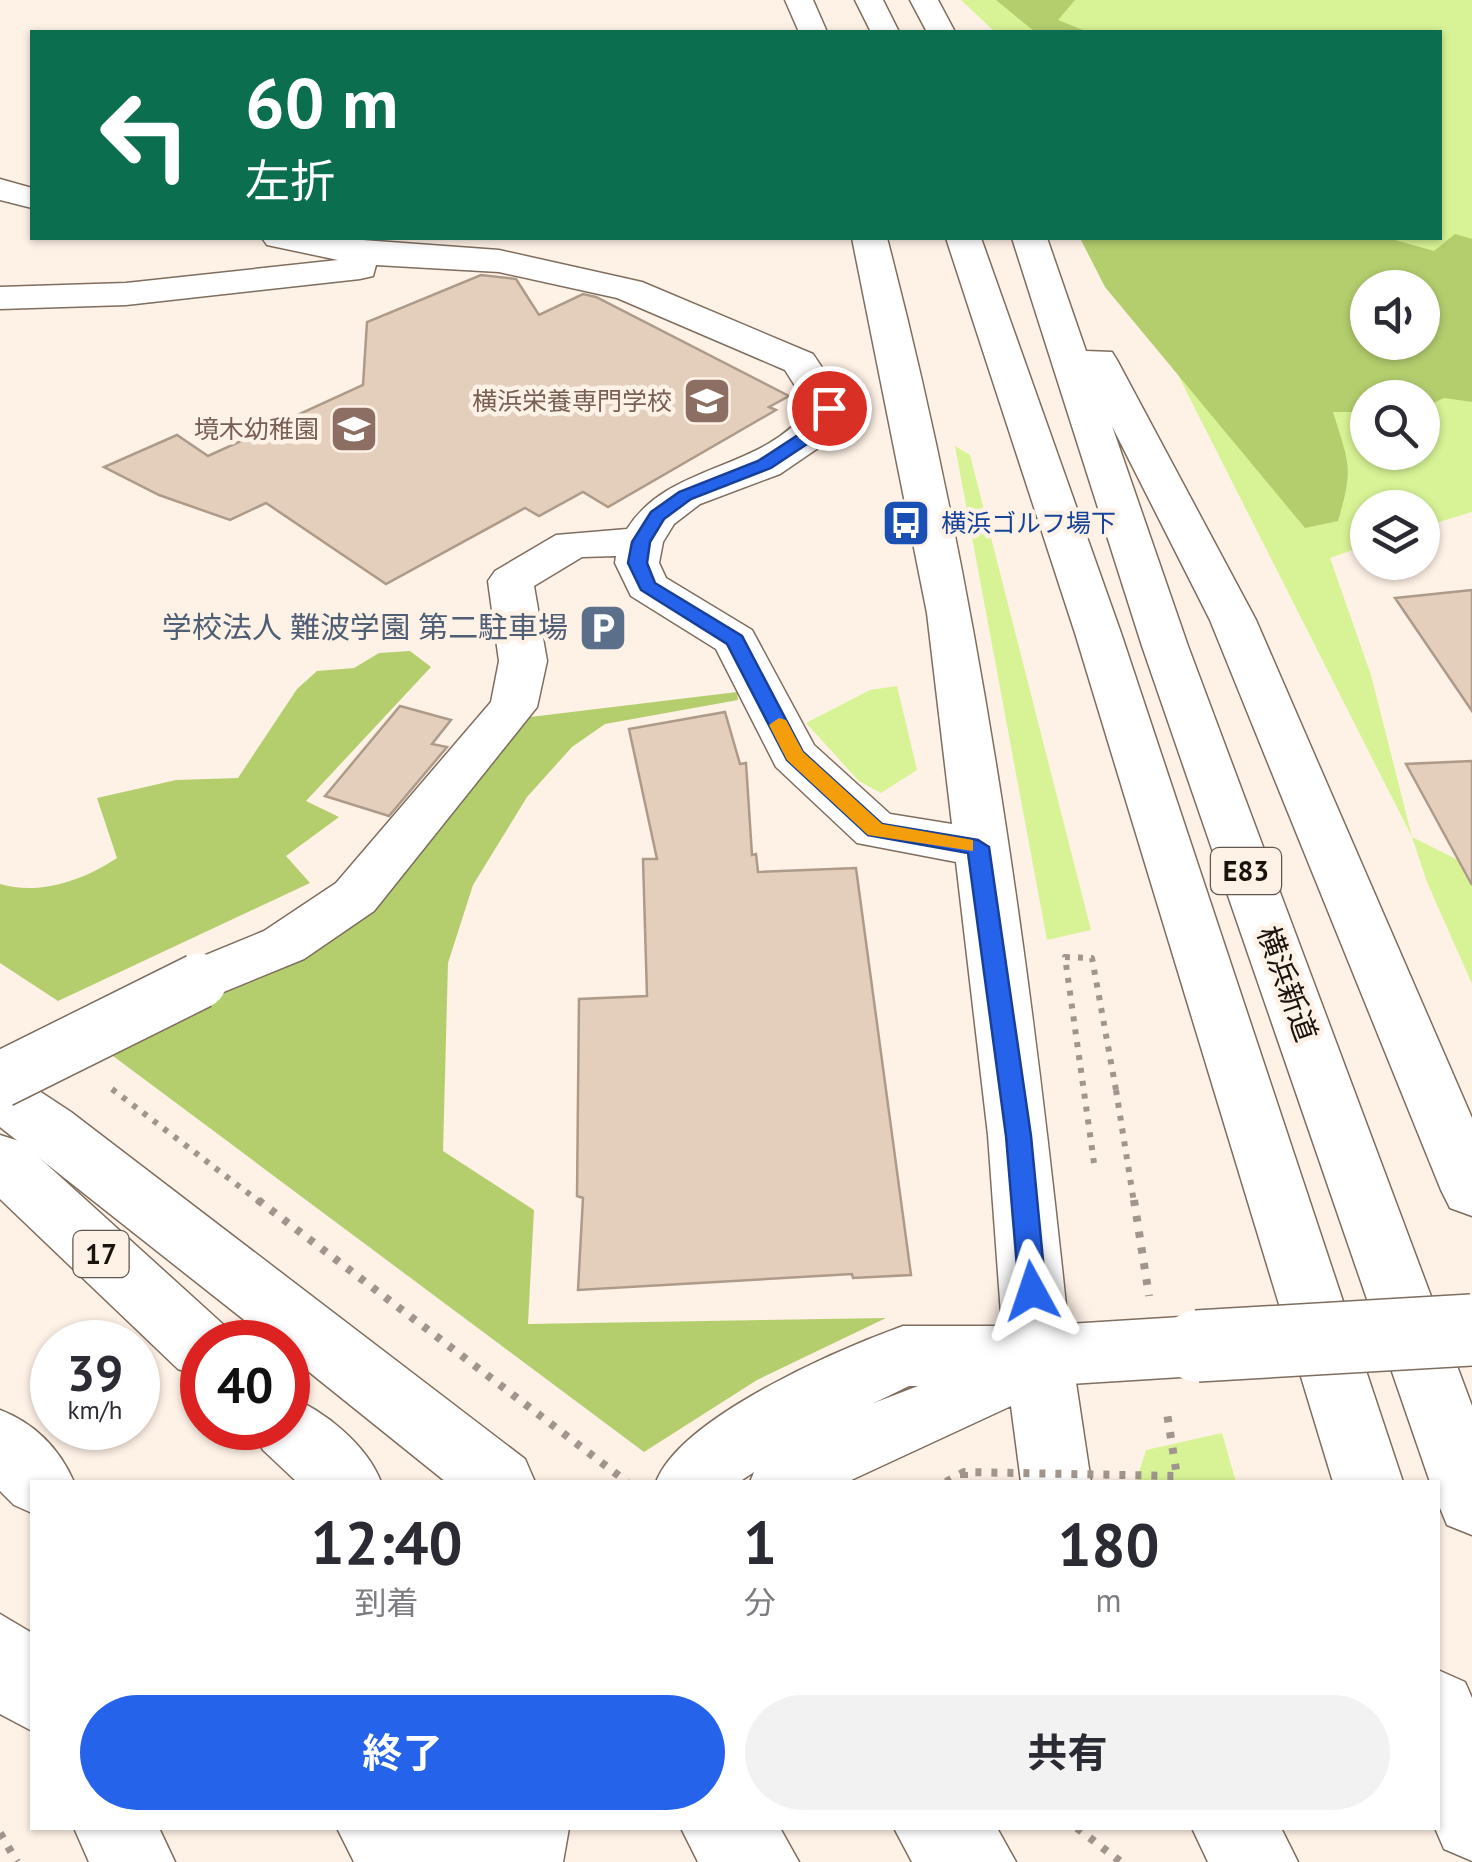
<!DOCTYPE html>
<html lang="ja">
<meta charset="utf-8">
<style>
body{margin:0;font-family:"PT Sans","Noto Sans JP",sans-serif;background:#f2f2f3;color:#2b2b33;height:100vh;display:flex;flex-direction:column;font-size:38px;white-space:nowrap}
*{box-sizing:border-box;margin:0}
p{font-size:32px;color:#7c7c81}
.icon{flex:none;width:55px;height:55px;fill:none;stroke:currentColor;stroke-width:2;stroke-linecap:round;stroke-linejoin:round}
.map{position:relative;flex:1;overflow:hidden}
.side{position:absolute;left:30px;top:1480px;width:1410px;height:350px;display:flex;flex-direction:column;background:#fff;border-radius:0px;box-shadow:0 2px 8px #0004}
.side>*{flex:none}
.top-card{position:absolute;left:30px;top:30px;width:1412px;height:210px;border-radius:0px;box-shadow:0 2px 8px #0004;background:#0b6e4f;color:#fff;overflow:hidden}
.buttons{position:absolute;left:1350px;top:270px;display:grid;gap:20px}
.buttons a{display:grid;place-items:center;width:90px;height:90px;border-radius:50%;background:#fff;box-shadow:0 2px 8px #0004;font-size:50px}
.speed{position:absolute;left:30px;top:1320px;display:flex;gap:20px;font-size:50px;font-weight:700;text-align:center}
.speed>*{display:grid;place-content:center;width:130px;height:130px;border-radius:50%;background:#fff;box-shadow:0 2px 8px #0004;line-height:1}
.speed small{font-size:25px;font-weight:400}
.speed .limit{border:15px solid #d22;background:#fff;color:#111}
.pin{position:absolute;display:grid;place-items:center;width:85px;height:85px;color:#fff;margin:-42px;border:5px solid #fff;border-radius:50%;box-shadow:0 2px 10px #0007}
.me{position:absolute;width:110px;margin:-55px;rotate:355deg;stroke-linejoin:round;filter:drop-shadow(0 0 8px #0008)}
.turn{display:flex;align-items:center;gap:35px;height:210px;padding:0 50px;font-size:45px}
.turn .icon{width:130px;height:130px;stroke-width:2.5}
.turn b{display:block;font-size:70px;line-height:85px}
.eta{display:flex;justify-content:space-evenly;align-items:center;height:170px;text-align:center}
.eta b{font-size:60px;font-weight:700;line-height:70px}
.primary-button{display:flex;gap:20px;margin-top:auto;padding:20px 50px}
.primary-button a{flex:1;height:115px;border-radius:60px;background:#2563eb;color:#fff;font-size:40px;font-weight:700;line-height:115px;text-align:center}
.primary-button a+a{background:#f2f2f3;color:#2b2b33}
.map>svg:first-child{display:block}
</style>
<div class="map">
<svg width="1472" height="1862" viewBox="0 0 1472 1862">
<rect width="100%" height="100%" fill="#fef1e6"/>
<!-- green -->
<path fill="#d8f396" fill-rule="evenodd" d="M961,0H1472V512L1423,527L1422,508H1368L1367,545L1330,558L1371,675L1412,837L1472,867V984L1427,882L1412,837L1176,371L1105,286L1080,238H1440V32H995ZM1368,288H1422V342H1368ZM1368,398H1422V452H1368Z
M955,446L970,455L1091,930L1047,940Z
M897,686L917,770L881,793L859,781L806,723L870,690Z
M1222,1433L1236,1482H1136L1146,1450Z"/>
<!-- forest -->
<path fill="#b4ce6e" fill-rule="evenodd" d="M996,0H1075L1058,20L1088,32H1035Z
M1455,234L1472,239V402L1444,398L1429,405L1432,430L1423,435L1422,398H1368L1367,412H1333C1349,464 1354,467 1338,521L1305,528L1105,287L1080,238H1388L1434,251ZM1368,288H1422V342H1368Z
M410,651L431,667L306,801L339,817L286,856L310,883L58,1001L0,963V884C39,896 84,880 117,858L97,798L176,780L238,778L297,689L317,671L354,668L379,653Z
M737,692L738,700L605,724L572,747L527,797L473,885L448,963L443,1151L534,1210L528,1324L886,1318L757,1380L644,1452L105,1050L298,955L530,717Z"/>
<!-- building -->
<path fill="#e4cfbd" stroke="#ae9a89" stroke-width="2.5" d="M481,275L516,279L539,315L583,294L596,297L789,396L769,407L776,410L608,507L583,492L539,516L525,508L386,584L266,503L230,520L159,495L104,467L177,435L208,456L363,385L367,322Z
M1472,590V711L1395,598Z
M400,706L451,720L432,744L447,747L389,816L325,796Z
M725,712L740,764L746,763L752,855L756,854L758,872L856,868L911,1275L853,1278L852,1274L578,1290L583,1198L577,1196L579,999L647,996L643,859H657L629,729Z
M1472,761V885L1406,764Z"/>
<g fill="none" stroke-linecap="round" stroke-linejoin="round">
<!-- minor casing -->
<g stroke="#7f6d5d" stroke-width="3">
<path id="minor" d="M785,0H813L827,32H799Z
M0,179L32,188V208L0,200Z
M262,238H335L499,250L642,282L813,354L849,408L824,444L780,474L700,504L674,524L663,542L659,563L666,578L752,630L814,745L890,814L952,824L927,613L852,238H887C980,593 1030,959 1068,1324L1197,1316L1221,1325L1230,1346L1221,1367L1197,1376L1038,1386L1014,1377L1004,1356L988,1135L956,862L857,843L776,767L716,649L631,596L615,563L616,556L582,557L534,586L547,661L537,707L374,911L304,959L199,1002L179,996L171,981L179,966L264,931L336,883L491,702L499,661L488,581L495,571L556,535L627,529C669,462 763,472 809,408L785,370L617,298L499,272L376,265L373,276L360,279L126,305L0,309V287L126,283L338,260L267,245Z"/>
</g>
<!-- major casing -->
<g stroke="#7f6d5d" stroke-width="3">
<path id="major" d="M0,1135L22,1142L226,1327L233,1342H202V1378L178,1369L0,1199Z
M288,1396C325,1411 367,1445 381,1482H297L263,1450L252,1428H288Z
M0,1410C34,1423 59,1448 74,1482H32V1513L14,1505L0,1491Z
M337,1828H434L452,1862H354Z
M681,1828H780L799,1862H698Z"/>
</g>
<!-- highway casing -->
<g stroke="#7f6d5d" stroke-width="3">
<path id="highway" d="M855,0H883L899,32H871Z
M910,0H938L955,32H927Z
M946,238H981L1121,633L1403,1482H1333L1075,633Z
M1012,238H1047L1086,351L1112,352L1117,360L1256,620L1472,1118V1216L1450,1208L1441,1190L1210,620L1112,426L1188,646L1472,1406V1535L1447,1525L1438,1503V1482H1430L1142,646Z
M0,1072L21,1079L71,1112L525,1459L535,1482H446L288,1355V1342H272L0,1127Z
M903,1326H1038L1062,1335L1072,1356L1091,1482H1021L1011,1406L847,1482H750L754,1472L739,1482H656C681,1417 837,1350 903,1326ZM909,1386H918L874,1403Z
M0,1614L32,1633V1731L0,1714Z
M1438,1670L1465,1682L1472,1698V1861L1444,1849L1435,1828Z
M74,1828H159L175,1862H89Z
M432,1828H569L563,1862H421Z
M894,1828H997L1016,1862H912Z
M1192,1828H1281L1298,1862H1208Z"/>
</g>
<!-- path-far1 -->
<path stroke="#a0968d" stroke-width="6" stroke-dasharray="5 8" stroke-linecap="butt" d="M112,1089L261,1203
M1094,1163L1065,957L1092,958L1116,1090"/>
<!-- path -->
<path stroke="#a0968d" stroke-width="8" stroke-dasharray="6 10" stroke-linecap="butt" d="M258,1200L627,1482
M964,1472V1482
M1077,1828L1121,1862
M0,1833L17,1862"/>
<!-- minor -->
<use href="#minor" fill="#fff" fill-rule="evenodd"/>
<!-- major -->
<use href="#major" fill="#fff" fill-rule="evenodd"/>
<!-- highway -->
<use href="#highway" fill="#fff" fill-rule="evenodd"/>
<!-- minor-bridge-far1 casing -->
<g stroke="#7f6d5d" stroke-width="58" stroke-linecap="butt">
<path id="minor-bridge-far1" d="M0,1080L199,981"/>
</g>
<!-- minor-bridge casing -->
<g stroke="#7f6d5d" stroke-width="74" stroke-linecap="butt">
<path id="minor-bridge" d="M1197,1346L1472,1330"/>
</g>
<!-- path-bridge-far1 -->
<path stroke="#a0968d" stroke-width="6" stroke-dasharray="5 8" stroke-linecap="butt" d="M1116,1090L1134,1203"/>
<!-- path-bridge -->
<path stroke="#a0968d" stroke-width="8" stroke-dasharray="6 10" stroke-linecap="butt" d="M1134,1200L1149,1296
M946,1482L964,1472L1177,1476L1166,1407"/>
<!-- minor-bridge-far1 -->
<use href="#minor-bridge-far1" stroke="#fff" stroke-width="55"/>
<!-- minor-bridge -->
<use href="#minor-bridge" stroke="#fff" stroke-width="71"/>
</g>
<!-- route -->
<path fill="#2563eb" stroke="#184099" stroke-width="2.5" d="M829,403L837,408L816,438L771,468L691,499L664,519L650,542L647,563L655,583L742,636L803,752L882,824L978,840L989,847L1031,1136L1046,1291L1042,1300H1023L1019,1291L1006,1136L968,853L868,835L787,760L727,644L641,590L628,563L632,542L651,512L679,492L758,461L804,431Z"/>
<!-- slow -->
<path fill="#f59e0b" d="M779,718L786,720L803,752L882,824L973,840V851L868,835L787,760L769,725Z"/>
<!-- icons -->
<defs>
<g id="university-square" transform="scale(2.5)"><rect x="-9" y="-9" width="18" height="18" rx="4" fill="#8d6e63" stroke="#fef1e6"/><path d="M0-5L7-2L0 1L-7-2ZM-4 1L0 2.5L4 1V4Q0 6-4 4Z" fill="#fff"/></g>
<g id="school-square" transform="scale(2.5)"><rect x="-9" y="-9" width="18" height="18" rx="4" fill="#8d6e63" stroke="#fef1e6"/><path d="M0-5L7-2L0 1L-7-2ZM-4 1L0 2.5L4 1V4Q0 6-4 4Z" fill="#fff"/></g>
<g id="bus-square" transform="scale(2.5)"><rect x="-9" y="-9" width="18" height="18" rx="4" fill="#1a4fb4" stroke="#fef1e6"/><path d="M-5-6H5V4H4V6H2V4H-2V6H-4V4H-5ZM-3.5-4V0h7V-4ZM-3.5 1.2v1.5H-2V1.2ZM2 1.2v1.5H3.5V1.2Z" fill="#fff"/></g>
<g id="parking-square" transform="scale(2.5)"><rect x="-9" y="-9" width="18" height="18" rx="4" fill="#5c6f8a" stroke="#fef1e6"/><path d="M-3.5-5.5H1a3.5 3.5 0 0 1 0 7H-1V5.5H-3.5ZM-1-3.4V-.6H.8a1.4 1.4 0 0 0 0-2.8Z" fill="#fff"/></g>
</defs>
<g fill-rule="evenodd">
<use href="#university-square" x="707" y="401"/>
<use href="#school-square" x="354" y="429"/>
<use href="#bus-square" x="906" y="523"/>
<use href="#parking-square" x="603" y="628"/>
</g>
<g text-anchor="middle" stroke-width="9" stroke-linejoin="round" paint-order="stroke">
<!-- far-education labels -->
<g font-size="25" fill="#785e54" stroke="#fef1e6" text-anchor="end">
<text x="672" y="410">横浜栄養専門学校</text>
<text x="319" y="438">境木幼稚園</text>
</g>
<!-- far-transit labels -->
<g font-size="25" fill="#164399" stroke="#fef1e6" text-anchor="start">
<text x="941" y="532">横浜ゴルフ場下</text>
</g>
<!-- shield labels -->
<g fill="#fef1e6" stroke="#5f564f" stroke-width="2.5">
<rect x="1211" y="848" width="70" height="46" rx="8"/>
<rect x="73.5" y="1231" width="55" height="46" rx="8"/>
</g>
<g font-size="28" font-weight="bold" fill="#1b140e">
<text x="1246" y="881">E83</text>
<text x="101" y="1264">17</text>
</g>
<!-- service labels -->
<g font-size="30" fill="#4e5e75" stroke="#fef1e6" text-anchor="end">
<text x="568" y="638">学校法人 難波学園 第二駐車場</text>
</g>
<!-- street labels -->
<g font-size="30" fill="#1b140e" stroke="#fef1e6">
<text transform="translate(1287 984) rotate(70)" y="10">横浜新道</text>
</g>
</g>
</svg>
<div class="buttons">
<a><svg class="icon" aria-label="sound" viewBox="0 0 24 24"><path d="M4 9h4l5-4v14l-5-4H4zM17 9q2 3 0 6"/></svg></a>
<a><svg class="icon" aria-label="search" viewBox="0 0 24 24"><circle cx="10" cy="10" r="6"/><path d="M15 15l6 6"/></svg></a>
<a><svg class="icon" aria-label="layers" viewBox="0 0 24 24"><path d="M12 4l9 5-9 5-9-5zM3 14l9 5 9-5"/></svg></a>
</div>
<div class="speed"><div>39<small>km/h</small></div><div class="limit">40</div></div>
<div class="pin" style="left:829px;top:408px;background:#d93025"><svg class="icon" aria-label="arrive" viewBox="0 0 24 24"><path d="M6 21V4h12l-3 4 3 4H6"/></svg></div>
<svg class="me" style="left:1032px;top:1291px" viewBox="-20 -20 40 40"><path d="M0-17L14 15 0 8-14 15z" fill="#2563eb" stroke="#fff" stroke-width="4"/></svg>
<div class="top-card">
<div class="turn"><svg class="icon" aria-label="left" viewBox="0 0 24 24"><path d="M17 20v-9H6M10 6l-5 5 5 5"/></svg><div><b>60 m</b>左折</div></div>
</div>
<section class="side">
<div class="eta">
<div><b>12:40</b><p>到着</p></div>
<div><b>1</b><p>分</p></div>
<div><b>180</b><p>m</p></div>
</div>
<div class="primary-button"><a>終了</a><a>共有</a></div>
</section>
</div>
